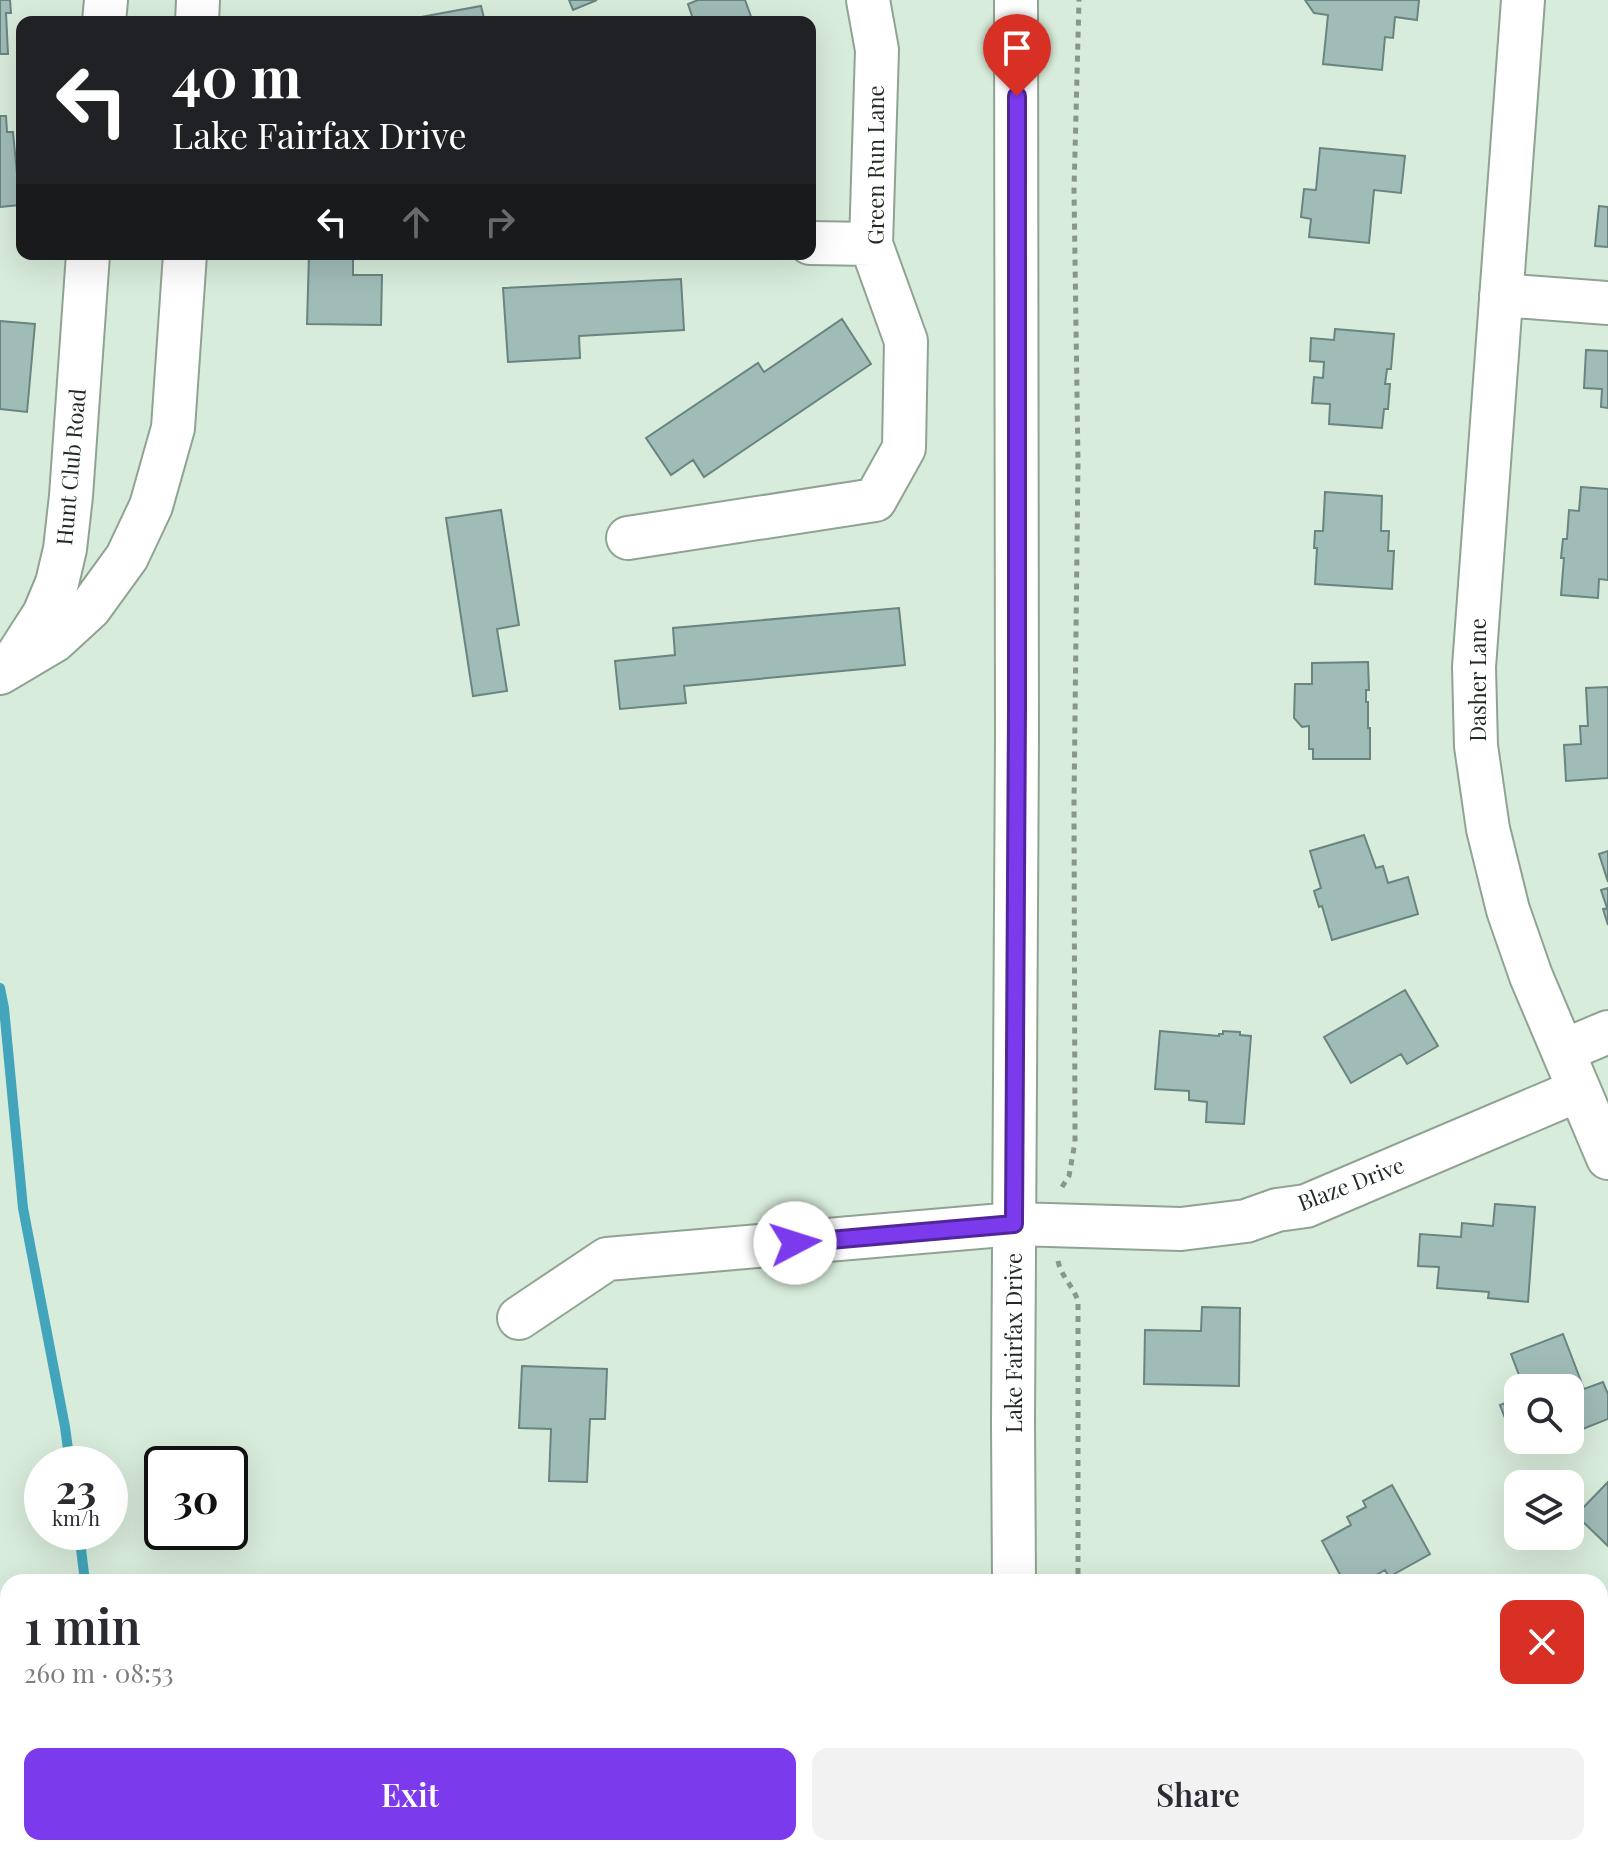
<!DOCTYPE html>
<meta charset="utf-8">
<style>
body{margin:0;font-family:"Playfair Display",serif;background:#f2f2f3;color:#2b2b33;height:100vh;display:flex;flex-direction:column;font-size:30px;white-space:nowrap}
*{box-sizing:border-box;margin:0}
p{font-size:26px;color:#7c7c81}
.icon{flex:none;width:44px;height:44px;fill:none;stroke:currentColor;stroke-width:2;stroke-linecap:round;stroke-linejoin:round}
.map{position:relative;flex:1;overflow:hidden}
.details{position:absolute;left:0px;top:1574px;width:1608px;height:282px;display:flex;flex-direction:column;background:#fff;border-radius:24px 24px 0 0;box-shadow:0 8px 32px #0002}
.details>*{flex:none}
.hud{position:absolute;left:16px;top:16px;width:800px;height:244px;border-radius:16px;box-shadow:0 8px 32px #0002;background:#202124;color:#fff;overflow:hidden}
.tools{position:absolute;left:1504px;top:1374px;display:grid;gap:16px}
.tools a{display:grid;place-items:center;width:80px;height:80px;border-radius:16px;background:#fff;box-shadow:0 8px 32px #0002;font-size:40px}
.speed{position:absolute;left:24px;top:1446px;display:flex;gap:16px;font-size:40px;font-weight:700;text-align:center}
.speed>*{display:grid;place-content:center;width:104px;height:104px;border-radius:50%;background:#fff;box-shadow:0 8px 32px #0002;line-height:1}
.speed small{font-size:20px;font-weight:400}
.speed .limit{border:4px solid #111;border-radius:12px;background:#fff;color:#111}
.pin{position:absolute;display:grid;place-items:center;width:68px;height:68px;color:#fff;margin:-82px -34px;border-radius:50% 50% 50% 0;rotate:-45deg;box-shadow:0 0 8px #0007}
.pin .icon{rotate:45deg}
.me{position:absolute;width:88px;margin:-44px;rotate:85deg;stroke-linejoin:round;filter:drop-shadow(0 0 6px #0008)}
.turn{display:flex;align-items:center;gap:28px;height:168px;padding:0 24px;font-size:36px}
.turn .icon{width:104px;height:104px;stroke-width:2.5}
.turn b{display:block;font-size:56px;line-height:68px}
.lanes{display:flex;align-items:center;height:76px;padding:0 24px;background:#0003;justify-content:center;gap:40px;direction:ltr}
.lanes .off{opacity:.35}
.round{display:grid;place-items:center;flex:none;width:84px;height:84px;border-radius:16px;background:#f2f2f3}
.overview{display:flex;align-items:center;justify-content:space-between;height:136px;padding:0 24px}
h1{font-size:48px;font-weight:600;line-height:60px}
.cta{display:flex;gap:16px;margin-top:auto;padding:16px 24px}
.cta a{flex:1;height:92px;border-radius:16px;background:#7c3aed;color:#fff;font-size:32px;font-weight:600;line-height:92px;text-align:center}
.cta a+a{background:#f2f2f3;color:#2b2b33}
.map>svg:first-child{display:block}
</style>
<div class="map">
<svg width="1608" height="1855" viewBox="0 0 1608 1855">
<rect width="100%" height="100%" fill="#d8ecdb"/>
<!-- green -->
<path fill="#f5c76b" d="M14,1848H982V1855H19Z
M1052,1848H1426L1439,1855H1052Z"/>
<g fill="none" stroke-linecap="round" stroke-linejoin="round">
<!-- stream -->
<path stroke="#42a5bc" stroke-width="10" d="M0,988L4,1008L23,1208L65,1427L70,1464
M79,1532L85,1582
M120,1848L121,1855"/>
</g>
<!-- building -->
<path fill="#a0bcb7" stroke="#6a8480" stroke-width="2" d="M0,0H10L11,13H6L8,54H0Z
M569,0H597L573,10Z
M698,0H745L753,22H694L688,4Z
M1305,0H1419L1417,20L1395,17L1393,38L1385,37L1382,70L1323,64L1328,15L1314,13Z
M481,6L485,22H415V18Z
M0,116H6L7,132H13L20,205L0,207Z
M1320,148L1405,156L1401,193L1374,190L1369,243L1309,237L1311,219L1301,217L1304,189L1316,190Z
M1599,206L1608,207V247L1595,246Z
M309,254H353V275H382L381,325L307,324Z
M681,279L684,330L579,336L580,358L508,362L503,288Z
M842,319L871,364L704,477L693,460L671,475L646,438L758,363L764,372Z
M0,321L35,324L27,412L0,409Z
M1335,329L1394,334L1391,369H1387L1385,384H1390L1388,409H1384L1382,428L1329,424L1330,404L1312,403L1314,377L1323,378L1324,362L1310,361L1311,338L1334,340Z
M1586,350L1608,351V408L1601,407L1602,389L1584,388Z
M1581,487L1608,489V580L1599,579L1598,598L1561,595L1564,558H1561L1563,539H1567L1569,510L1579,511Z
M1325,492L1382,496L1381,531H1389L1388,551H1394L1392,589L1315,584L1317,548H1314L1315,531H1323Z
M501,510L519,625L497,629L507,691L473,696L446,518Z
M899,608L905,665L684,686L686,703L620,709L615,661L675,655L673,628Z
M1368,662L1369,690H1366V702H1368V728H1370V759H1313V749H1309V726L1302,727L1294,718L1295,684H1312V663Z
M1608,687V778L1566,781L1564,745L1581,744L1580,726H1588L1586,688Z
M1364,835L1376,868L1383,866L1388,883L1408,877L1418,914L1332,940L1322,906L1319,907L1314,891L1321,888L1310,851Z
M1608,851V882L1599,854Z
M1608,888V925L1603,909L1607,908L1601,890Z
M1405,990L1438,1046L1407,1064L1401,1054L1351,1083L1324,1037Z
M1160,1031L1219,1036V1034H1223V1031L1240,1032V1035L1251,1036L1244,1124L1206,1122L1207,1102L1189,1100V1091L1155,1089Z
M1495,1204L1535,1207L1528,1302L1488,1298L1489,1292L1437,1288L1439,1267L1418,1266L1420,1234L1461,1237L1462,1223L1493,1226Z
M1202,1307L1240,1308L1239,1386L1144,1384L1145,1330L1201,1331Z
M1563,1334L1584,1389L1603,1382L1608,1394V1419L1570,1434V1388H1524L1511,1354Z
M522,1366L607,1369L605,1419H590L587,1482L549,1481L551,1429L519,1428Z
M1518,1398V1428L1510,1431L1500,1405Z
M1608,1482V1546L1576,1515Z
M1392,1485L1430,1554L1389,1577L1385,1570L1364,1582H1344L1322,1541L1351,1525L1347,1517L1366,1507L1363,1501Z"/>
<g fill="none" stroke-linecap="round" stroke-linejoin="round">
<!-- minor casing -->
<g stroke="#90a393" stroke-width="46">
<path id="minor" d="M1523,0L1474,667L1476,746L1488,829L1508,910L1531,976L1608,1158
M104,22L106,0
M197,22L198,0
M810,243L871,244
M1501,295L1608,303
M628,538L875,500L904,448L906,341L871,244L877,50L868,0
M17,656L44,614L57,583L65,549L71,496L88,254
M0,673L54,641L90,608L127,557L151,506L173,428L185,254
M1563,1051L1608,1032
M519,1318L607,1259L1014,1224L1181,1229L1246,1221L1277,1210L1306,1206L1579,1090
M1014,1582L1013,1423L1017,737L1016,0
M1017,1848L1018,1855
M1491,1848L1505,1855"/>
</g>
<!-- path -->
<path stroke="#88978a" stroke-width="5" stroke-dasharray="6 6" stroke-linecap="butt" d="M1062,1187L1069,1176L1075,1142L1074,803L1078,462L1074,190L1079,0
M1058,1261C1061,1276 1073,1286 1078,1301V1582"/>
<!-- minor -->
<use href="#minor" stroke="#fff" stroke-width="42"/>
</g>
<g fill="none" stroke-linecap="round" stroke-linejoin="round">
<!-- route casing -->
<g stroke="#51269a" stroke-width="20">
<path id="route" d="M795,1243L1014,1224L1017,709V96"/>
</g>
<!-- route -->
<use href="#route" stroke="#7c3aed" stroke-width="14"/>
</g>
<g text-anchor="middle" stroke-width="8" stroke-linejoin="round" paint-order="stroke">
<!-- street labels -->
<g font-size="22" fill="#232b25" stroke="#fff">
<text transform="translate(876 165) rotate(-90)" y="8">Green Run Lane</text>
<text transform="translate(71 467) rotate(-85)" y="8">Hunt Club Road</text>
<text transform="translate(1478 680) rotate(-90)" y="8">Dasher Lane</text>
<text transform="translate(1351 1184) rotate(-21)" y="8">Blaze Drive</text>
<text transform="translate(1014 1343) rotate(-90)" y="8">Lake Fairfax Drive</text>
</g>
</g>
</svg>
<div class="tools">
<a><svg class="icon" aria-label="search" viewBox="0 0 24 24"><circle cx="10" cy="10" r="6"/><path d="M15 15l6 6"/></svg></a>
<a><svg class="icon" aria-label="layers" viewBox="0 0 24 24"><path d="M12 4l9 5-9 5-9-5zM3 14l9 5 9-5"/></svg></a>
</div>
<div class="speed"><div>23<small>km/h</small></div><div class="limit">30</div></div>
<div class="pin" style="left:1017px;top:96px;background:#d93025"><svg class="icon" aria-label="arrive" viewBox="0 0 24 24"><path d="M6 21V4h12l-3 4 3 4H6"/></svg></div>
<svg class="me" style="left:795px;top:1243px" viewBox="-20 -20 40 40"><circle r="19" fill="#fff"/><path d="M0-13L10 11 0 6-10 11z" fill="#7c3aed"/></svg>
<div class="hud">
<div class="turn"><svg class="icon" aria-label="left" viewBox="0 0 24 24"><path d="M17 20v-9H6M10 6l-5 5 5 5"/></svg><div><b>40 m</b>Lake Fairfax Drive</div></div>
<div class="lanes"><svg class="icon" aria-label="left" viewBox="0 0 24 24"><path d="M17 20v-9H6M10 6l-5 5 5 5"/></svg><svg class="icon off" aria-label="ahead" viewBox="0 0 24 24"><path d="M12 20V5M6 11l6-6 6 6"/></svg><svg class="icon off" aria-label="right" viewBox="0 0 24 24"><path d="M7 20v-9h11M14 6l5 5-5 5"/></svg></div>
</div>
<section class="details">
<div class="overview"><div><h1>1 min</h1><p>260 m · 08:53</p></div><a class="round" style="background:#d93025;color:#fff"><svg class="icon" aria-label="close" viewBox="0 0 24 24"><path d="M6 6l12 12M18 6L6 18"/></svg></a></div>
<div class="cta"><a>Exit</a><a>Share</a></div>
</section>
</div>
